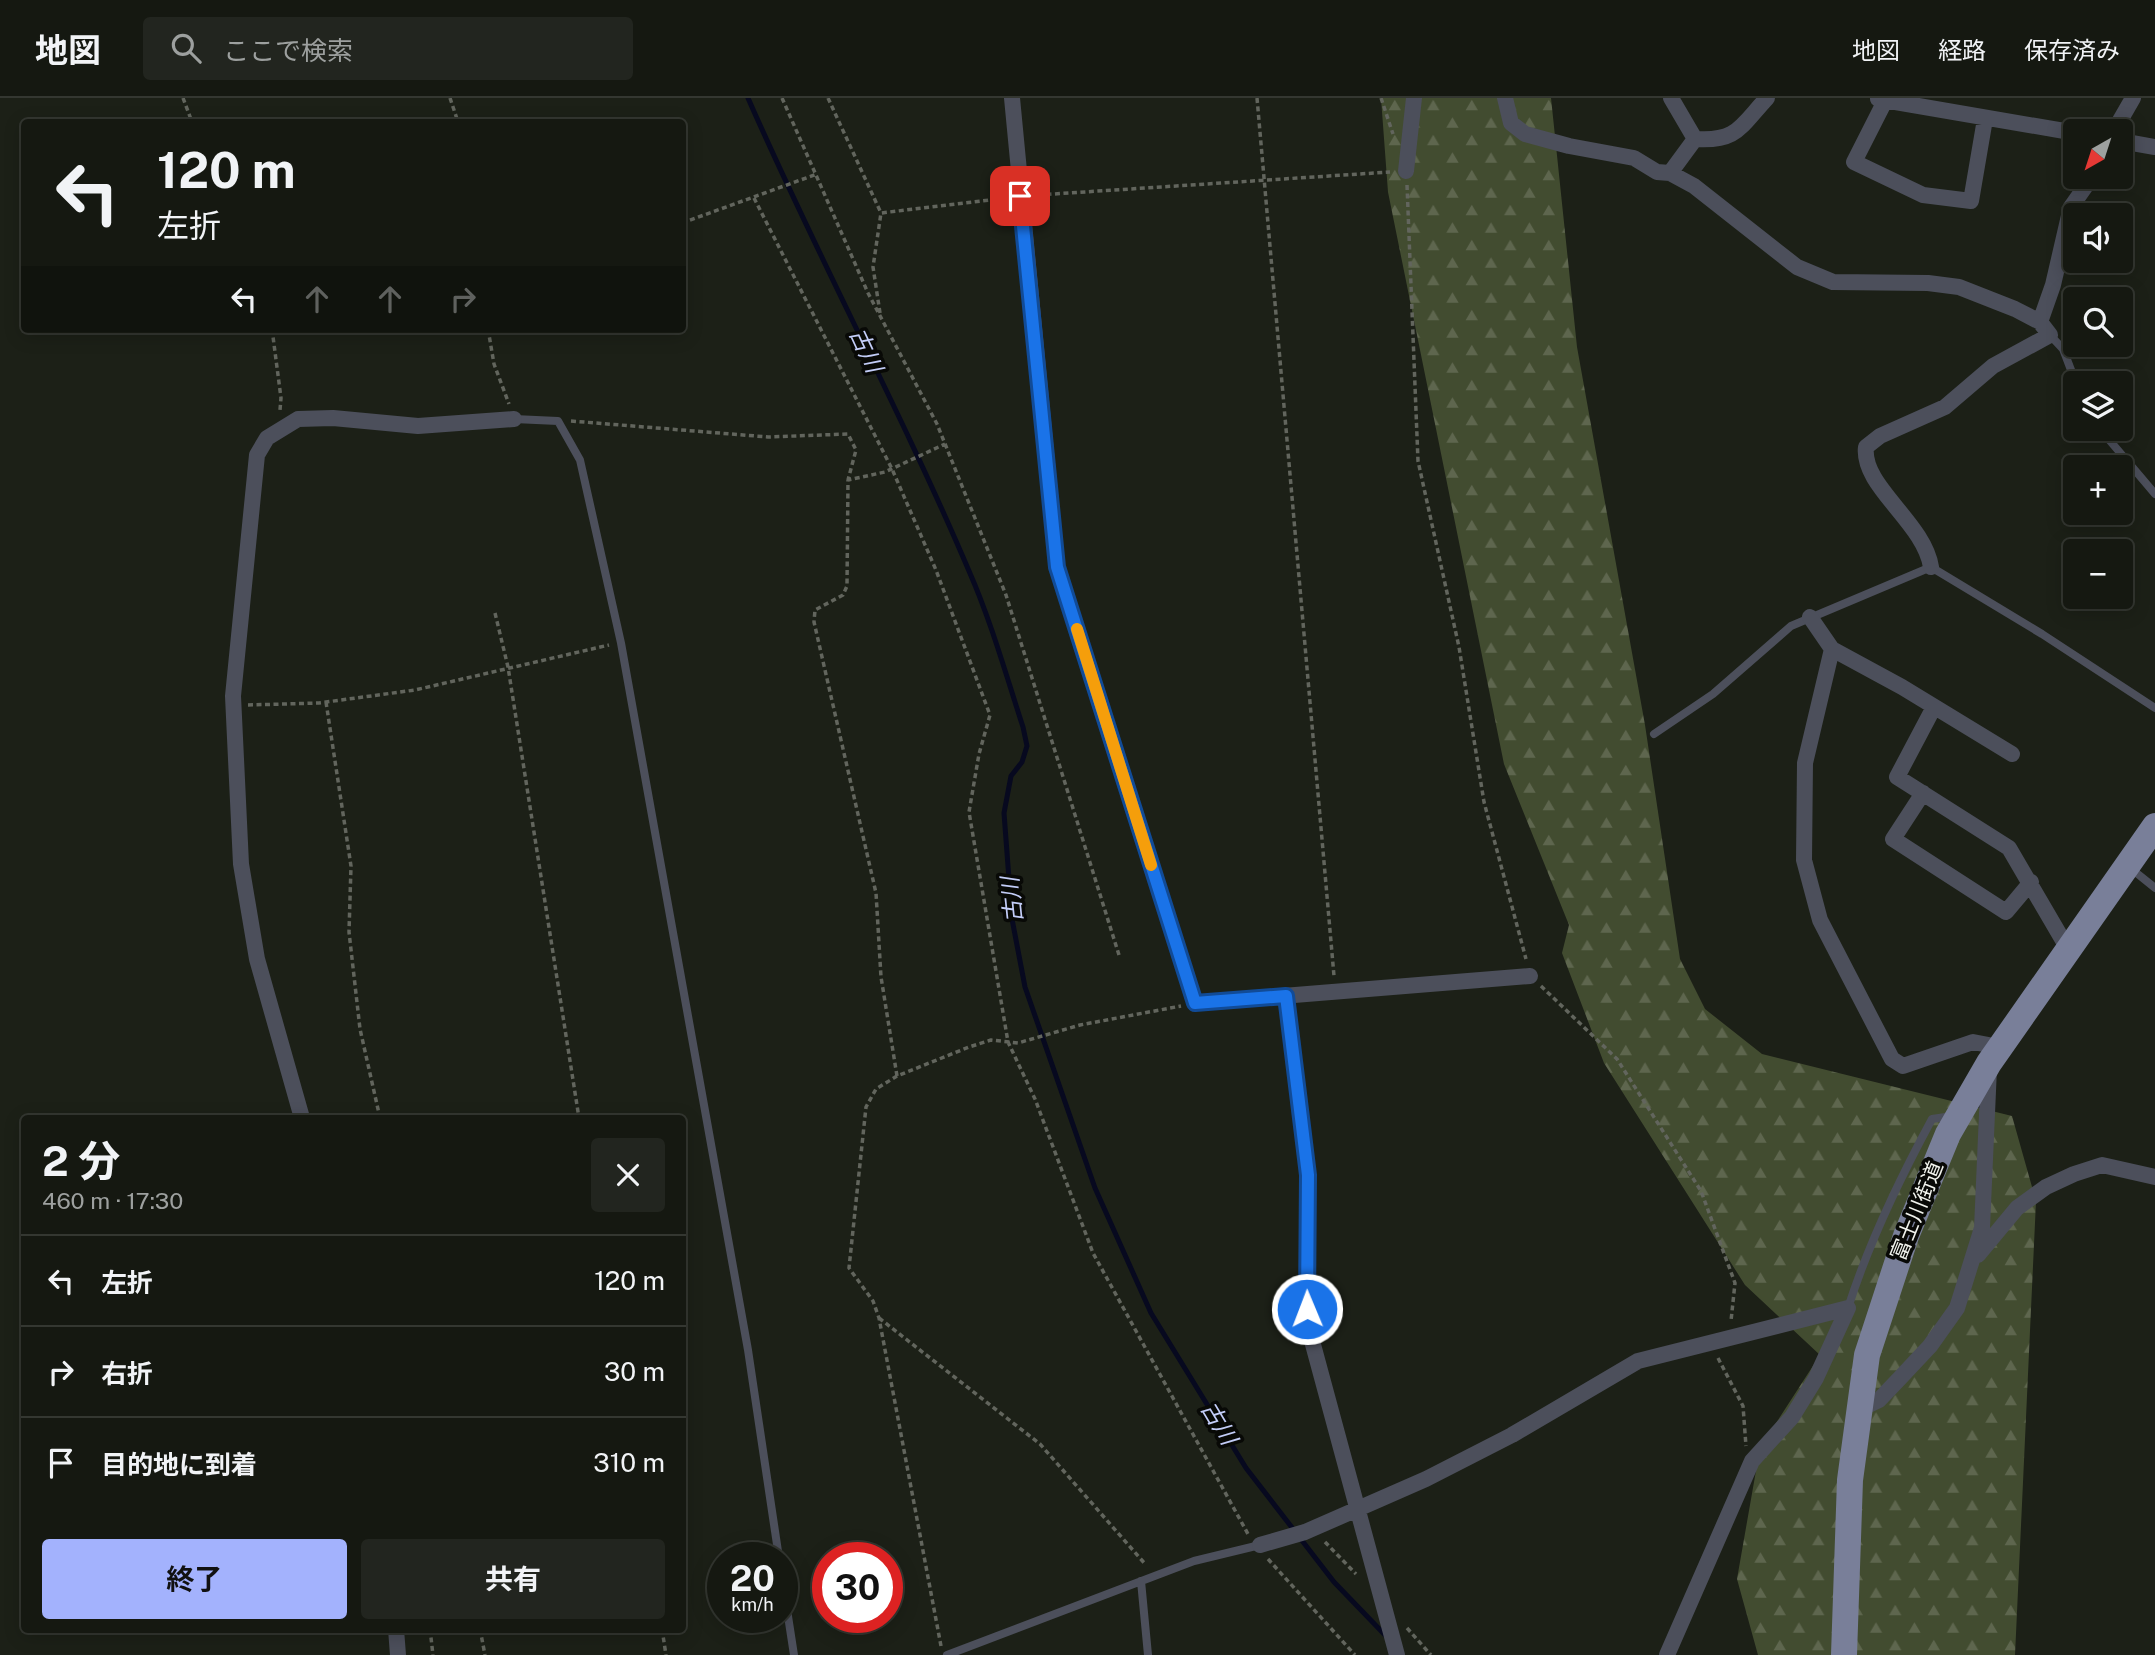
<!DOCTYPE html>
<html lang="ja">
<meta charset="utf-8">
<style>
body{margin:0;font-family:"Public Sans","Noto Sans JP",sans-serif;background:#22251f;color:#f1f3f6;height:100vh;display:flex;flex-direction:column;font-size:26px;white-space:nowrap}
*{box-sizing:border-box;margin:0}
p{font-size:23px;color:#9da09f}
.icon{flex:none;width:38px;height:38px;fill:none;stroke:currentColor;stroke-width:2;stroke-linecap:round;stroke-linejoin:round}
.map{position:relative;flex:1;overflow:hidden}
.sheet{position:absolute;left:21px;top:1017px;width:665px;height:518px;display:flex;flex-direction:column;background:#151811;border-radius:7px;box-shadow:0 4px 18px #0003,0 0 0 2px #343731}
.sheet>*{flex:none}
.top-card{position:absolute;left:21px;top:21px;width:665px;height:214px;border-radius:7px;box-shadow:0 4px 18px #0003,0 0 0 2px #343731;background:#151811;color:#f1f3f6;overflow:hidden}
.needle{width:46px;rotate:219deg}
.fabs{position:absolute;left:2063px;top:21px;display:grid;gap:14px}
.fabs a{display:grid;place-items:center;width:70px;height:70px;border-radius:7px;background:#151811;box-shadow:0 4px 18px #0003,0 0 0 2px #343731;font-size:35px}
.speed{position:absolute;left:707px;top:1444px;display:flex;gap:14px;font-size:35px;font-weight:700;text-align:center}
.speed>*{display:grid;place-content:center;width:91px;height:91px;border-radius:50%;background:#151811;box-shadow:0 4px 18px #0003,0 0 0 2px #343731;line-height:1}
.speed small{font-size:18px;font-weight:400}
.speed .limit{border:10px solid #d22;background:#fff;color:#111}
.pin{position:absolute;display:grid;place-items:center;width:60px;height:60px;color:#fff;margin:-30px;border-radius:14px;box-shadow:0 4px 10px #0006}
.me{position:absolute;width:77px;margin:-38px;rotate:359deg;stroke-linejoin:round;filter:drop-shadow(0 0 5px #0008)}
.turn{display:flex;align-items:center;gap:24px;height:147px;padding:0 21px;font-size:32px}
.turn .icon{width:91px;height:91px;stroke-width:2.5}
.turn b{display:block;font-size:49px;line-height:60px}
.lanes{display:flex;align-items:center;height:66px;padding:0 21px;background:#0003;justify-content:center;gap:35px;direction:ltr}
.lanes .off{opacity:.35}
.round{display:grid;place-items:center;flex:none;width:74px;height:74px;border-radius:7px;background:#22251f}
.headline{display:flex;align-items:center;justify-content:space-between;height:119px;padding:0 21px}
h1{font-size:42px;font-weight:700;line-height:52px}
.button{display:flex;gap:14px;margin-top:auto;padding:14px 21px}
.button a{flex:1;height:80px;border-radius:7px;background:#a3b2fd;color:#111;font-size:28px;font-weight:700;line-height:80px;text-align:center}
.button a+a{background:#22251f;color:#f1f3f6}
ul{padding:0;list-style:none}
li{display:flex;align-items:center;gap:21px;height:91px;padding:0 21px;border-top:2px solid #343731}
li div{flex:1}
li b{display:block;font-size:26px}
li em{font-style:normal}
header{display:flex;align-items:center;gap:42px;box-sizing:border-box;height:98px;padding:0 35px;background:#151811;border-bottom:2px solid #343731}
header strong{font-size:33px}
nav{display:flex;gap:38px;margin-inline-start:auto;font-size:24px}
.search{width:490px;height:63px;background:#22251f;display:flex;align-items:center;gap:18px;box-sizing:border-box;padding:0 24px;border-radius:7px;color:#9da09f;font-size:26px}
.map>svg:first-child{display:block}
</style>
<header>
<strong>地図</strong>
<div class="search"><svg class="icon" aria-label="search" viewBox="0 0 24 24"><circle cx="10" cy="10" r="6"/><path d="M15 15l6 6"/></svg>ここで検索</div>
<nav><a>地図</a><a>経路</a><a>保存済み</a></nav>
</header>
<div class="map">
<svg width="2155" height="1557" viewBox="0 0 2155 1557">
<defs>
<pattern id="forest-firs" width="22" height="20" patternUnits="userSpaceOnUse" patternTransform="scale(1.75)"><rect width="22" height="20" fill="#424c30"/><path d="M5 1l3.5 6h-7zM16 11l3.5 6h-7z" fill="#5e664e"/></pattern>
</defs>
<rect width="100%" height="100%" fill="#1c2017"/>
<!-- forest -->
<path fill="url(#forest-firs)" d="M1381,0H1551L1577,249L1645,627L1680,861L1705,911L1762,956L2012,1018L2036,1103L2015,1557H1758L1737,1481L1760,1350L1820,1257L1745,1187L1604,965L1562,855L1569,827L1504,666L1388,94Z"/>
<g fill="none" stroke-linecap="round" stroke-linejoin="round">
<!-- stream -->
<path stroke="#07091f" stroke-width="5" d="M748,0C818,160 901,313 969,473C991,523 1006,577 1023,629L1027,648L1022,664L1011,678L1004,715L1012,821L1025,889L1095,1090L1151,1215L1246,1370L1334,1484L1386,1538"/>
<!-- path -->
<path stroke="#62655d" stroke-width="3.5" stroke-dasharray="5 3.5" stroke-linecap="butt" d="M183,0L192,24
M450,0L458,24
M782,0L868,195L937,326L1006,497L1119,857
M828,0L881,115
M1257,0L1334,878
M1381,0L1393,36
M1407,87L1418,363L1459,549L1484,704L1526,861
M1038,97L1390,74
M754,100L892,371L936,472L990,617L979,656L969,714L1008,944L1035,1001L1093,1155L1248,1436
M682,125L817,76
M880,215L873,169L881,115L1006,100
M272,231L281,300L280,312
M488,231L494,266L509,306
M571,323L768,339L848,336L856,352L848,382
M495,515L508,569L579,1020
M326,604L351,768L349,834L360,931L380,1020
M248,607L319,605L415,592L609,547
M1541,888L1617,961L1701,1093L1735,1185L1731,1223
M897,978L881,879L876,795L814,524L815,512L843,497L847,488L848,382L885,374L945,346
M879,1220L1040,1346L1146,1467
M1718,1260L1743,1308L1746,1348
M1325,1444L1356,1476
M1268,1461L1355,1557
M1407,1530L1431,1557
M430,1531L433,1557
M480,1531L485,1557
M662,1531L666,1557
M941,1548L879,1220L873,1203L849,1170L866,1009L876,991L897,978L969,949L991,942L1018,945L1080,927L1181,908"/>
<!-- lane -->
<path stroke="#4c4f5b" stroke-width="8" d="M2050,237L2063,251L2076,285
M514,321L558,323L580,362L621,545L748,1252L779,1460
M2100,331L2155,396
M1654,636L1713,596L1791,528L1931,469L2042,536L2155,610
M2129,769L2155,790
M1848,1210C1869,1144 1899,1082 1932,1021L1952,1018
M782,1479L794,1557
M1141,1483L1148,1557
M947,1557L1194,1463L1260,1447"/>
<!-- street -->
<path stroke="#4c4f5b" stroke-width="16" d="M1012,0L1057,469L1195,905L1530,878
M1505,0L1511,25L1525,36L1569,48L1634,60L1657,74L1670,75L1694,88L1797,169L1833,184L1928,185L1959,189L2015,211L2040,224L2050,237L1993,268L1945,309L1880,338L1866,349C1861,388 1924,424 1931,469
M1671,0L1695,41
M1878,1L2076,35
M1885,3L1854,64L1923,97L1971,103L1985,21
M2114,33L2133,0
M2121,43L2155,49
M1406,73L1414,0
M1670,75L1695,41C1737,44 1740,29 1767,0
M2040,224L2053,187L2071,109L2092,79
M1810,519L1832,551L1902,589L2012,656
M1832,551L1805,665L1804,762L1820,822L1892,961L1903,968L1973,944L1999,949
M1934,609L1897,679L2009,750L2068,851
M1923,695L1893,741L2006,814L2031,784
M1286,898L1308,1077V1228L1397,1557
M302,1020L257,861L241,766L233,598L257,357L267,340L298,321L333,320L418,328L514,321
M1978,1157L2017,1110L2046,1089L2074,1076L2102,1067L2155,1079
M1860,1311L1879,1302L1900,1280L1930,1248L1957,1210L1982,1130L1989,970
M1260,1447L1305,1434L1426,1381L1512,1337L1638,1263L1848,1210
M396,1531L398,1557
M1667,1557L1752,1363L1792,1319L1816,1280L1848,1210"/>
<!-- primary -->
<path stroke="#797f99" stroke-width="26" d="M1844,1557L1850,1382L1867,1257L1906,1138L1948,1036L1989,965L2155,728"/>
</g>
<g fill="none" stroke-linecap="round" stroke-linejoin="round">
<!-- route casing -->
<g stroke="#114b97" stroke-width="18">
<path id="route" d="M1020,98L1057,469L1195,905L1286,898L1308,1077L1307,1211"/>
</g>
<!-- route -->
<use href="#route" stroke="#1a73e8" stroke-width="12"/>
<!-- slow -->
<path stroke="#f59e0b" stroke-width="12" d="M1077,531L1151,767"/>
</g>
<g text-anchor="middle" stroke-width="7" stroke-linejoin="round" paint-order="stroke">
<!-- street labels -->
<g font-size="21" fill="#f1f3ed" stroke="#080906">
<text transform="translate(1917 1113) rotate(-68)" y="7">富士川街道</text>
</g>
<!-- water labels -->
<g font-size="23" font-style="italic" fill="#c3cdf8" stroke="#080906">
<text transform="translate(866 252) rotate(65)" y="8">古川</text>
<text transform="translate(1012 802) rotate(-96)" y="8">古川</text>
<text transform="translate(1219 1325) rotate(59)" y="8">古川</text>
</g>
</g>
</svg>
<div class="fabs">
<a><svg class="needle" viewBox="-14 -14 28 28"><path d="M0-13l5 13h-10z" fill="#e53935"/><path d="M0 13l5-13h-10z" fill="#9da09f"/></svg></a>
<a><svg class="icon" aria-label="sound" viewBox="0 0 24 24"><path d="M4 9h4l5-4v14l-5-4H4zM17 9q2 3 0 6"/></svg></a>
<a><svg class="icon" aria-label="search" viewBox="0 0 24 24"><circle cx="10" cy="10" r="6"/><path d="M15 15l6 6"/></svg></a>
<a><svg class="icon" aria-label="layers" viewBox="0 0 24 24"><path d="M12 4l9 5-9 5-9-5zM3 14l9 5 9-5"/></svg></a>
<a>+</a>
<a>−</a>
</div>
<div class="speed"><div>20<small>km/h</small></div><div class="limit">30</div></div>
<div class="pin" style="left:1020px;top:98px;background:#d93025"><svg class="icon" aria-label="arrive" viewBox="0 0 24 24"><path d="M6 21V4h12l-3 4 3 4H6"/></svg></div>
<svg class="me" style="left:1307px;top:1211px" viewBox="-20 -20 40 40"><circle r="17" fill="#1a73e8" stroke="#fff" stroke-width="3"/><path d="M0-11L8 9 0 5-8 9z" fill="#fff"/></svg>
<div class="top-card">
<div class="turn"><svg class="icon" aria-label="left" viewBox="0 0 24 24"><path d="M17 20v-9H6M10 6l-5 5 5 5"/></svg><div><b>120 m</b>左折</div></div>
<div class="lanes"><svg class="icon" aria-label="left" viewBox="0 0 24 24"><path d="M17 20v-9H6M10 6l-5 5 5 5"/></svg><svg class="icon off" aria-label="ahead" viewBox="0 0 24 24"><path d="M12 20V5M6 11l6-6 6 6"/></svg><svg class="icon off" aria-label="ahead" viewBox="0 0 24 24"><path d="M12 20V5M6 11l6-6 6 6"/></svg><svg class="icon off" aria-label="right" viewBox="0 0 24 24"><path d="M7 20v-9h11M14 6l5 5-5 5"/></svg></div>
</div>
<section class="sheet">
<div class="headline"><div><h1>2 分</h1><p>460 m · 17:30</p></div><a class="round"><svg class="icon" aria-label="close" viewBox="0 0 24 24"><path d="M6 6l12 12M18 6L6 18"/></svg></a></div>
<ul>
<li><svg class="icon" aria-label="left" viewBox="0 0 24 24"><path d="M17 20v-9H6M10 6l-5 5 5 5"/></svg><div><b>左折</b></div><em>120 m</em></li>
<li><svg class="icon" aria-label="right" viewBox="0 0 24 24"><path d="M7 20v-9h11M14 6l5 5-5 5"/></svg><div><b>右折</b></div><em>30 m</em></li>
<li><svg class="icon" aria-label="arrive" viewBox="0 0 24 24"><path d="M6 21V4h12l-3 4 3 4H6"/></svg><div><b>目的地に到着</b></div><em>310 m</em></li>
</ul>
<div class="button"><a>終了</a><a>共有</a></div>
</section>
</div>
